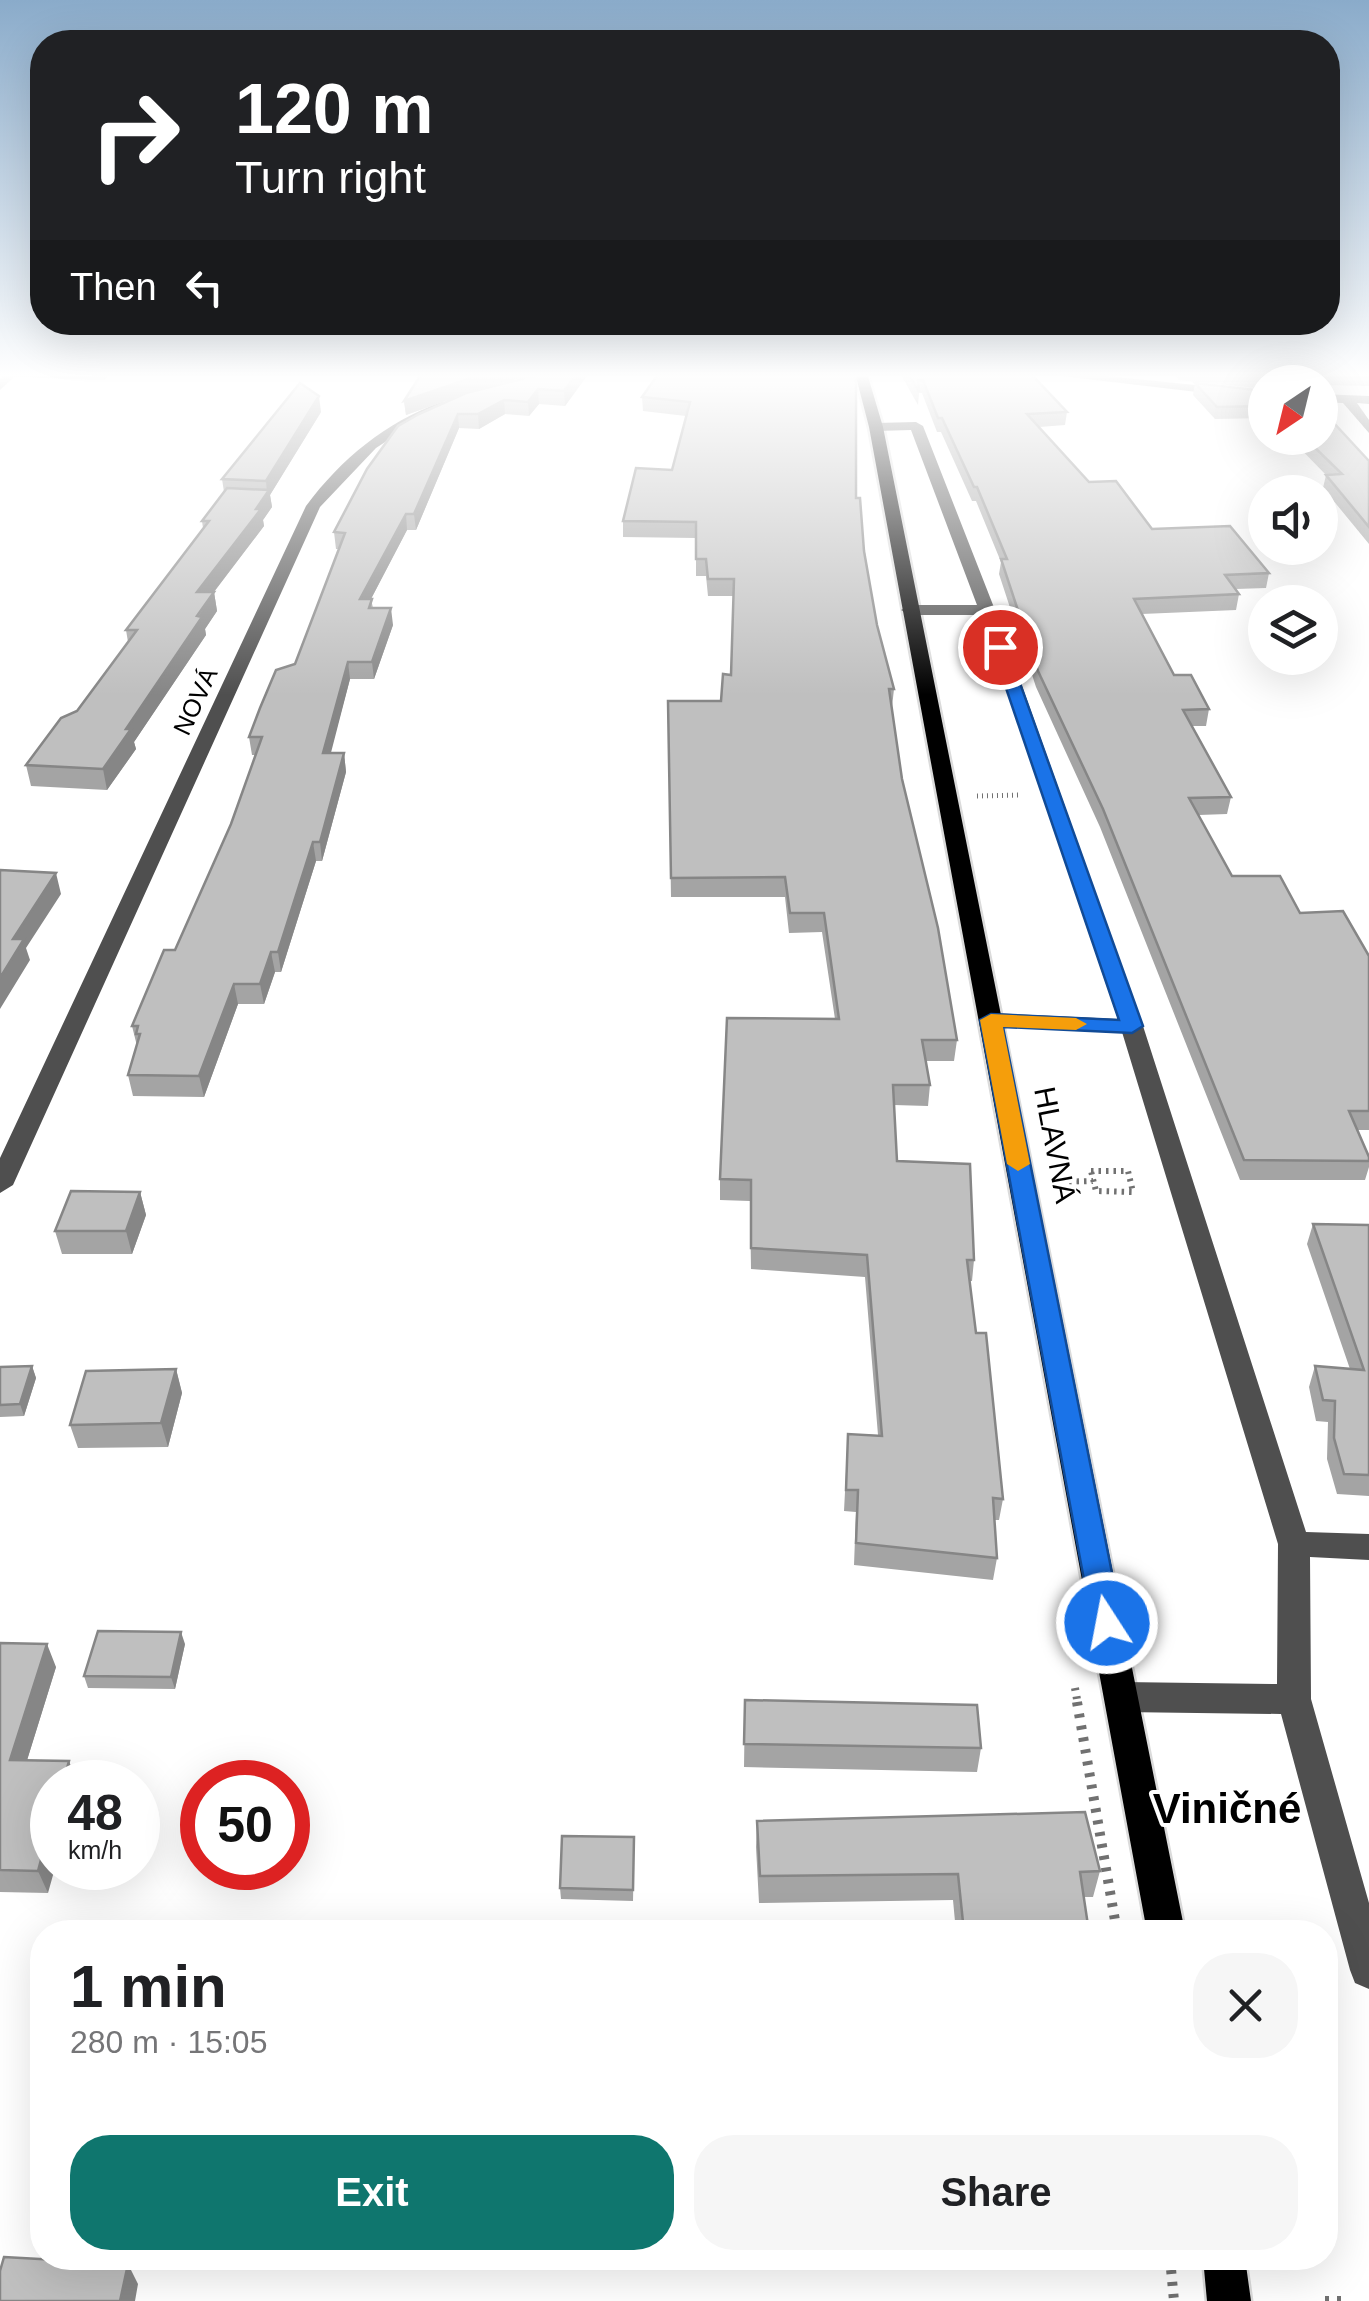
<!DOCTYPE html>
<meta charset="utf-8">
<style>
body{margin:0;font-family:Arial,sans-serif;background:#f6f6f6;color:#202124;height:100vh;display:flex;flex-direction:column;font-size:38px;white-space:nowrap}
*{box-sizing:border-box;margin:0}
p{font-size:32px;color:#757577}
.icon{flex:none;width:55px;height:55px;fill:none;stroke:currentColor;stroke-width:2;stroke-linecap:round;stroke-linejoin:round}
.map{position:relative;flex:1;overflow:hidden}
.side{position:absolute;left:30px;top:1920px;width:1308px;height:350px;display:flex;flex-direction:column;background:#fff;border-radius:40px;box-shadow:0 10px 40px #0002}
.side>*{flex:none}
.hud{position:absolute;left:30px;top:30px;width:1310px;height:305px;border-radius:40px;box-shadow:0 10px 40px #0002;background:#202124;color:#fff;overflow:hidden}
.needle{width:65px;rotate:215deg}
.tools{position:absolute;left:1248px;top:365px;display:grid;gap:20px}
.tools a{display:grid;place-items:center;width:90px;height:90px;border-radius:50%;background:#fff;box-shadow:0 10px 40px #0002;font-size:50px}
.speed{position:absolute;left:30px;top:1760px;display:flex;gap:20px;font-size:50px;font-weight:700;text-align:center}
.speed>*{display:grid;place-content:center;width:130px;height:130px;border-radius:50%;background:#fff;box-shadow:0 10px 40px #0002;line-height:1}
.speed small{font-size:25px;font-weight:400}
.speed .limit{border:15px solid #d22;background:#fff;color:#111}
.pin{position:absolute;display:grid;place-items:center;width:85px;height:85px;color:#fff;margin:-42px;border:5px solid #fff;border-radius:50%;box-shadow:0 2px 10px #0007}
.me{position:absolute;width:110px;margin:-55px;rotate:349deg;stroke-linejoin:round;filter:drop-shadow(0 0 8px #0008)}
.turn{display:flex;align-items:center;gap:35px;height:210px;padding:0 40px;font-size:45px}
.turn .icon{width:130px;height:130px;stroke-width:2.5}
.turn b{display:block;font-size:70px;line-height:85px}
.then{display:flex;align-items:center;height:95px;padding:0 40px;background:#0003;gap:20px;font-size:38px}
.round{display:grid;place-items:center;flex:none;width:105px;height:105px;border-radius:40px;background:#f6f6f6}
.overview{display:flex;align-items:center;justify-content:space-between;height:170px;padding:0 40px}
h1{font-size:60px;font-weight:700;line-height:75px}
.cta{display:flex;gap:20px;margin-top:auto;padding:20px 40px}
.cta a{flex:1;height:115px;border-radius:40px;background:#0f766e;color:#fff;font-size:40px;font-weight:700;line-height:115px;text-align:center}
.cta a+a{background:#f6f6f6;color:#202124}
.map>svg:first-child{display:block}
</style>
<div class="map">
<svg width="1369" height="2301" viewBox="0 0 1369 2301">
<rect width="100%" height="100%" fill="#fff"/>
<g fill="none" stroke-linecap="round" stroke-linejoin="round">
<!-- major casing -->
<g stroke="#dbdbdb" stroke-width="5">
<path id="major" d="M855,373H867L883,427L1185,1932H1147L869,427Z
M1203,2258H1245L1251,2301H1207Z"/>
</g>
<!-- path-far3 -->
<path stroke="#717171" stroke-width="5" stroke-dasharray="1 4" stroke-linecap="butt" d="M977,796L1020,795"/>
<!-- path-far2 -->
<path stroke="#717171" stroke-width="6" stroke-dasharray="2.5 5" stroke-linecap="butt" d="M1091,1171H1128L1133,1192L1096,1191Z
M1054,1182L1093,1181"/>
<!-- path-far1 -->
<path stroke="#717171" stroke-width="8" stroke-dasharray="2.5 6" stroke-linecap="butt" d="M1075,1688L1078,1705"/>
<!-- path -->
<path stroke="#717171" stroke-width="10" stroke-dasharray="4 8" stroke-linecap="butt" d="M1077,1702L1117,1932
M1170,2258L1174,2301
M1325,2301H1344"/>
<!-- minor -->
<path fill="#4f4f4f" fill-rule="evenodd" d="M1036,373H1076L1265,392V400Z
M1320,394L1369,396V404L1357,403L1369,420V433L1343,403L1320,402Z
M441,402L453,405L411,425L376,448L320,507L13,1185L0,1193V1158L306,506C342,458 385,423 441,402Z
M916,422L923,426L995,610L1143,1026L1306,1532L1369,1534V1560L1310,1557L1311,1699L1369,1903V1989L1355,1983L1350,1970L1281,1714L1122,1712L1110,1707L1105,1697L1110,1687L1122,1682L1277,1684L1278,1544L1122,1032L991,1027L980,1020L991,1013L1118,1019L981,615H909L901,610L909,605H977L911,430L876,431L869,427L876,423Z"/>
<!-- major -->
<use href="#major" fill="#000" fill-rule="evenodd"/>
</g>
<!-- wall -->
<path fill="#a4a4a4" d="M0,373H112L104,380L14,377Z
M589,373L565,406L539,404L529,416L505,414L479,429L459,428L416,530H407L371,599L373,608L393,625L374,679H350L330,753H344L346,772L322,861H316L281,972H275L264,1004H238L204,1097L133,1096L128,1075L137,1046L132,1026L175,950L231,824L255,755H252L249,737L295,664L339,549H336L334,532L459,396L406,415L404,401L479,389L471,392Z
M659,373L856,498L877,625L894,689L892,707L902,779L957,1040L954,1061H926L930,1085L928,1106L894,1105L897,1161L974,1260L972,1281H970L976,1333L1003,1499L999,1520H994L997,1558L993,1580L854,1565L856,1512L844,1511L848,1434L878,1435L865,1277L751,1269L750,1201L720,1200V1179L835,1019L822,932L789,933L785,897H671L668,701H721L731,675L734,596H708L706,576H696V538L623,537V521L672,470L686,416L643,411L642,397Z
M900,373H1030L1067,412L1065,425L1039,427L1089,482L1152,529L1269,573L1266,588L1236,589L1239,594L1236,610L1142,614L1174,675L1209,709L1206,726H1192L1231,797L1227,814L1199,815L1232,876L1300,913L1369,956V1130H1357L1369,1157V1167L1365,1180H1240L1100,827L1036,687L999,574L1001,562L976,501H972L941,432H937L922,393H919L918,405Z
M1173,373H1288L1297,382H1265V389L1179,380Z
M1307,373H1369V386L1320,385V382H1313Z
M1195,383L1265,391V418L1215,419L1193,395Z
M321,412L270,495L272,507L263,520L264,526L214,592L217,611L205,629L206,635L134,742L136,749L107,790L31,786L26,765L77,711L128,642L126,630L203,528L202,521L224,492L222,479Z
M1290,438H1320L1369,461V544L1323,488L1326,475Z
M140,1192L146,1215L132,1254H62L55,1231Z
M1313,1224L1369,1225V1496L1337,1494L1327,1459L1328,1422L1316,1421L1309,1387L1315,1366L1350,1369L1307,1244Z
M32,1366L36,1378L24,1416L0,1417V1367Z
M176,1369L182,1393L168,1447L78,1448L70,1425Z
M0,1643L56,1667L27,1760L48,1893L0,1892Z
M185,1644L175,1689L88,1688L84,1676Z
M745,1700L981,1748L977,1772L744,1767Z
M757,1821L1100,1871L1093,1897H1084L1089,1932H956L953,1900L759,1903L756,1847Z
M634,1849L633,1901L561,1899L560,1888Z"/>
<!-- shaded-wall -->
<path fill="#868686" d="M7,373H13L14,377L0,390V379Z
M103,373H112L104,380Z
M486,373H540L479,389L406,415L404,401Z
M578,373H589L565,406L564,391Z
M538,389L539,404L529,416L528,402Z
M319,396L321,412L270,495L272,507L263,520L264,526L200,610L197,592L267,493L266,481Z
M504,400L505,414L479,429L478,414Z
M458,414L459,428L416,530L414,514Z
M406,514L407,530L362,616L360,599Z
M214,592L217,611L205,629L206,635L134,742L136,749L107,790L103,769L126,729Z
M391,608L393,625L374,679L372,662Z
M348,662L350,679L326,772L323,753Z
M344,753L346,772L322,861L320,842Z
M313,842L316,861L281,972L278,952Z
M56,873L61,894L26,948L30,960L0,1009V978L13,939Z
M271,952L275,972L264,1004L260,984Z
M234,984L238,1004L204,1097L199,1076Z
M140,1192L146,1215L132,1254L126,1231Z
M32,1366L36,1378L24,1416L20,1404Z
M176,1369L182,1393L168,1447L161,1423Z
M181,1632L185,1644L175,1689L171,1677Z
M47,1644L56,1667L20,1783L10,1760Z
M69,1761L77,1782H63Z
M52,1818V1868H55L48,1893L38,1871Z
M128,2264L138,2284L135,2301H120Z"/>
<!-- building -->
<path fill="#bfbfbf" stroke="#868686" stroke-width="2.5" d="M422,373H486L404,401Z
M546,373H578L564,391L538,389L528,402L504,400L478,414H458L414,514H406L360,599H372L369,608H391L372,662H348L323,753H344L320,842H313L278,952H271L260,984H234L199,1076L128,1075L140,1034H136L138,1026H132L164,950H175L231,824L262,737H249L260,708L276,670L295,664L345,533L334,532L367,469L398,426L419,414L466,393Z
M659,373H856V498H860L864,551L877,625L894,689H889L902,779L938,928L957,1040H922L930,1085H893L897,1161L970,1164L974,1260H967L976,1333H986L1003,1499L993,1498L997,1558L856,1543L858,1490H846L848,1434L882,1436L867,1255L751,1248V1180L720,1179L727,1018L839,1019L824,913H790L785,877L671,878L668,701H721L723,674L731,675L734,579H708L706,559H696V522L623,521L636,468L672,470L690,402L642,397Z
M908,373H1030L1067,412L1027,414L1089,482L1116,481L1152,529L1230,526L1269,573L1225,575L1239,594L1134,599L1174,675H1191L1209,709L1183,710L1231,797L1189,798L1232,876H1280L1300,913L1343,911L1369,956V1111H1349L1369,1157V1161L1244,1160L1103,809L1038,671L1001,559H1007L977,487H974L942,418H938L923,380H918L919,392Z
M1227,373H1288L1297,382H1271L1270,377Z
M1317,373H1369V374Z
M300,383L319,396L266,481L222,479Z
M1195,383L1265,391V406L1217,407Z
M1320,408L1369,461V527L1326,475L1342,474L1305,438H1320Z
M227,488L269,490L256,509H261L197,592H214L197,616L202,617L126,729H131L103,769L26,765L61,718L77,711L137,630H126L209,521H202Z
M0,870L56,873L13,939H24L0,978Z
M71,1191L140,1192L126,1231H55Z
M1313,1224L1369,1225V1475L1344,1474L1334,1438L1335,1401L1323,1400L1315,1366L1364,1370Z
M32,1366L20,1404L0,1405V1367Z
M176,1369L161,1423L70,1425L86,1371Z
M98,1631L181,1632L171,1677L84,1676Z
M0,1643L47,1644L10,1760L69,1761L63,1782H52V1818L38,1871L0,1870Z
M745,1700L977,1705L981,1748L744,1744Z
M1085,1812L1100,1871L1080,1872L1089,1932H964L958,1874L760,1876L757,1821Z
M562,1836L634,1837L633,1890L560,1888Z
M4,2257L128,2264L120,2301H0V2271Z"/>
<!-- sky -->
<linearGradient id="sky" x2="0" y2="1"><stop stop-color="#8aabca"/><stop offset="0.54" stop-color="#fff"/><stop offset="1" stop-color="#fff" stop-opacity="0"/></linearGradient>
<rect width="1369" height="695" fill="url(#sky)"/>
<!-- route -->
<path fill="#1a73e8" stroke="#114b97" stroke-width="2.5" d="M994,644L1007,647L1143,1026L1132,1033L1003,1027L1122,1623L1117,1632L1107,1635L1097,1632L1092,1623L980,1020L991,1014L1119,1020L992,647Z"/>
<!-- slow -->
<path fill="#f59e0b" d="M991,1014L1076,1018L1087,1024L1076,1030L1003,1027L1030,1164L1018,1171L1007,1164L980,1020Z"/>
<g text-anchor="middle" stroke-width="8" stroke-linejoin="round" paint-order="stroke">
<!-- far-street labels -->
<g font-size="25" fill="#000" stroke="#fff">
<text transform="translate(195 701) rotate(-65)" y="9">NOVÁ</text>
</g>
<!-- street labels -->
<g font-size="30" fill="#000" stroke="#fff">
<text transform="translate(1055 1145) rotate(79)" y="10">HLAVNÁ</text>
</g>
<!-- near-quarter labels -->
<g font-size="42" font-weight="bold" fill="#000" stroke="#fff">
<text x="1227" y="1823">Viničné</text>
</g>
</g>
</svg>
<div class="tools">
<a><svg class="needle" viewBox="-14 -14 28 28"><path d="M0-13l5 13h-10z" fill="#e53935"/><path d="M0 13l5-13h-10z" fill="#757577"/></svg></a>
<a><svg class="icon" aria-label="sound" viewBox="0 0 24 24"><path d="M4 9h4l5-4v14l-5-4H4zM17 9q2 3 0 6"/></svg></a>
<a><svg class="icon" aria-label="layers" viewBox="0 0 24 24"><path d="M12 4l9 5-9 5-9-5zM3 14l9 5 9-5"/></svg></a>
</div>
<div class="speed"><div>48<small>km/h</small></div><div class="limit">50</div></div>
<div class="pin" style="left:1000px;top:647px;background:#d93025"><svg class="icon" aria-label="arrive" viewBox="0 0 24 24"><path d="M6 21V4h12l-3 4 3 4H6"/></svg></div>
<svg class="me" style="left:1107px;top:1623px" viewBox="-20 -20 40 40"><circle r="17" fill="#1a73e8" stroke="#fff" stroke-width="3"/><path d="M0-11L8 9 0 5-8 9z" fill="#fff"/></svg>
<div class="hud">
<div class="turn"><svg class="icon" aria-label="right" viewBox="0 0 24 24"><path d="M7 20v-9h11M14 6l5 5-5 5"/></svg><div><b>120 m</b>Turn right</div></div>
<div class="then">Then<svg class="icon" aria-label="left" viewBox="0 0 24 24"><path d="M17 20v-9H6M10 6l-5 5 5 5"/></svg></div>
</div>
<section class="side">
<div class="overview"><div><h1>1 min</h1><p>280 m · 15:05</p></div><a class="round"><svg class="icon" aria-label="close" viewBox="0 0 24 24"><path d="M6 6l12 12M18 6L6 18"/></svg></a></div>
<div class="cta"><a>Exit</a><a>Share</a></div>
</section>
</div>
